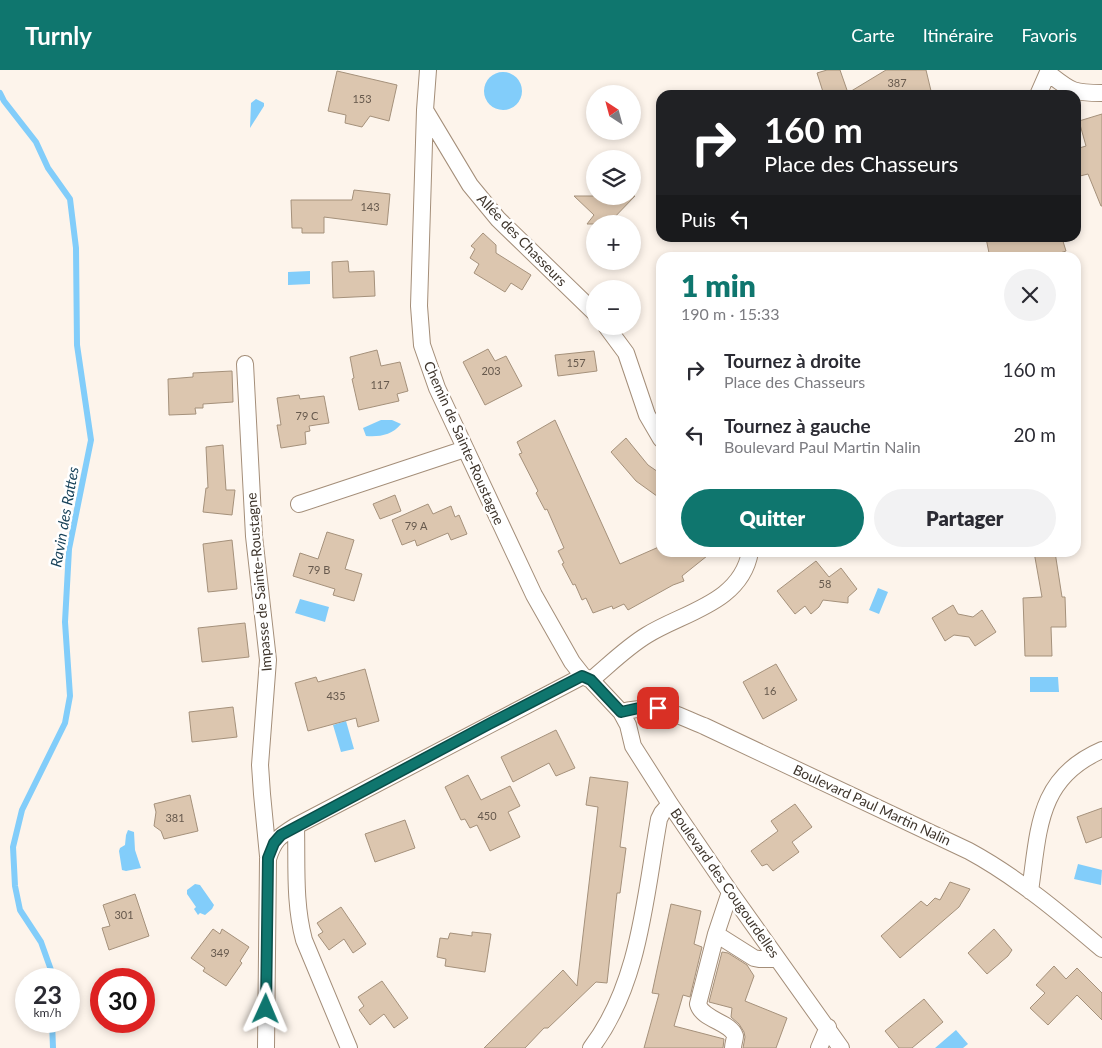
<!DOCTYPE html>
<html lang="fr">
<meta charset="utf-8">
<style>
body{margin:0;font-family:Lato,sans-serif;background:#f2f2f3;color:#2b2b33;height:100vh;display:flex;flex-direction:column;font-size:19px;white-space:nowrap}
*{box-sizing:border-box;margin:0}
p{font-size:16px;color:#7c7c81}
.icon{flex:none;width:28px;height:28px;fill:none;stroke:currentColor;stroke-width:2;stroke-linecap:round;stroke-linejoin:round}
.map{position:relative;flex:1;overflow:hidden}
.side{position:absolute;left:656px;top:182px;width:425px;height:305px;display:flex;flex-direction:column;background:#fff;border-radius:15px;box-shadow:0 2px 8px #0003}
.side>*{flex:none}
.guide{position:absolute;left:656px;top:20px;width:425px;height:152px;border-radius:15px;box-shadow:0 2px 8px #0003;background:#202124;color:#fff;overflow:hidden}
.needle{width:32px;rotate:324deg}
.buttons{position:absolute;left:586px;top:15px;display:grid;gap:10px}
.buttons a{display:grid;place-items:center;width:55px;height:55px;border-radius:50%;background:#fff;box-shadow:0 2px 8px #0003;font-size:25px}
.speed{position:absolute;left:15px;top:898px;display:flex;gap:10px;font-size:25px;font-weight:700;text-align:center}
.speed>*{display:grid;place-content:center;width:65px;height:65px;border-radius:50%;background:#fff;box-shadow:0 2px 8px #0003;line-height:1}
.speed small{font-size:12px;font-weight:400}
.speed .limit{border:8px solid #d22;background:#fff;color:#111}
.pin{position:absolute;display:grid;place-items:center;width:42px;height:42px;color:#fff;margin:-21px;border-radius:10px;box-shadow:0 2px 8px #0006}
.me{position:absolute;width:55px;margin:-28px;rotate:1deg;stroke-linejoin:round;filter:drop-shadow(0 0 4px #0008)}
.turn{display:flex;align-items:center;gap:18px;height:105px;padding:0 25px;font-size:22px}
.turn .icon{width:65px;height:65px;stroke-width:2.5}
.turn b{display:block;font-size:35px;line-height:42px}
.then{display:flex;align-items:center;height:48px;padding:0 25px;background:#0003;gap:10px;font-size:19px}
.round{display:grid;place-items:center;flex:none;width:52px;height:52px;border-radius:26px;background:#f2f2f3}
.summary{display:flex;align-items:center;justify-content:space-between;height:85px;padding:0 25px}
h1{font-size:30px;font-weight:800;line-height:38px;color:#0f766e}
.primary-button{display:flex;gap:10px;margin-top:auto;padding:10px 25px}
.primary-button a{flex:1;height:58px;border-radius:30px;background:#0f766e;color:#fff;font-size:20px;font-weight:800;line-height:58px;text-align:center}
.primary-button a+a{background:#f2f2f3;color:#2b2b33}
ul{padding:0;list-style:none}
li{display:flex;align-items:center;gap:15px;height:65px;padding:0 25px}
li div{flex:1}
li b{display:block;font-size:19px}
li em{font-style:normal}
header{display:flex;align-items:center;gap:30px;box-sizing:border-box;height:70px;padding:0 25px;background:#0f766e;color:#fff}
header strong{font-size:24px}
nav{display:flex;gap:28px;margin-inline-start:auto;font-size:18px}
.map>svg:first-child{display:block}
</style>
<header>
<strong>Turnly</strong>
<nav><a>Carte</a><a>Itinéraire</a><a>Favoris</a></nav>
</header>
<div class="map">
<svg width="1102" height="978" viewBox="0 0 1102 978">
<rect width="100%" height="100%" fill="#fdf4eb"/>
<!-- water -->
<path fill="#82cdfa" d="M484 21a19 19 0 1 1 38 0a19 19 0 1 1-38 0Z
M256,29L264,33V36L250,58L251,33Z
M310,201V214L288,215V202Z
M381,350H392L401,354C392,365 380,367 366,366L363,358Z
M878,518L888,522L879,544L869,540Z
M300,529L329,537L325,552L295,543Z
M1030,607H1058L1059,622H1030Z
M346,651L354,679L341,682L333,655Z
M128,760L134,762L135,780L141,798L126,801L122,800L119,781L120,778L125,775L126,765Z
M1078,794L1102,800L1101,815L1074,809Z
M195,814L200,815L214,835L212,839L205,845L200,843L198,845L194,839L196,837L187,824V820Z
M956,960L968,974L963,978H935Z"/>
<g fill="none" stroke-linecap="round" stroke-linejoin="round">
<!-- stream -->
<path stroke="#82cdfa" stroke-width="6" d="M0,23L4,31L36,72L48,98L70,129L76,178L77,275L91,370L69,479L65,552L70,626L65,653L22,740L13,777L15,816L20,840L41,872L51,900V909
M52,951L53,978"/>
</g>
<!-- building -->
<path fill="#dcc6af" stroke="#a5917b" d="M827,0H840L848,23L886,0H926L932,25H824L817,3Z
M337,1L397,15L389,51L370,46L362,57L345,53L346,45L328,41Z
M1102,44V136H1101L1088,104L1076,107V79L1086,76L1079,51Z
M354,120L390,124L387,155L324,147V163H302V158H292L291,130H352Z
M574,126H635L608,154H587L594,145Z
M483,163L496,175V183L531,205L522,220L511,213L505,222L474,203L479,194L470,188L475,179L471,176Z
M986,168H1062L1066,181L1054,185L1055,188H990Z
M348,191L349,202L374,201L375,226L333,228L332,192Z
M488,279L495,291L506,286L522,316L485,335L463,292Z
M377,280L381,296L400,292L408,321L397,324L399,331L359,340L352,309L354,308L350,287Z
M594,281L597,301L558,306L555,285Z
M232,301L233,332L203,334V338H195L196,344L169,345L168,309L193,307V303Z
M299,325L300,329L324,326L329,353L309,356L310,361L305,362L306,374L281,378L277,355H281L277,328Z
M555,350L620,494L661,476V482H712L682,506L684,511L673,515L628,540L624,534L613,539L612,536L593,543L586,528L582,530L575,514L573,515L562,494L564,493L558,481L564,478L547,439L545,440L536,423L538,421L519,384L522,383L517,372Z
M626,368L648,395L661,404V429L636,411L611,382Z
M223,375L226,420H235L232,445L203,442L206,418H208L206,377Z
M395,425L401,441L380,449L373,434Z
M428,434L433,444L451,436L455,447L459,445L467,464L451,470L448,463L417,476L415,470L402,475L392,450Z
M327,462L354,470L345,499L362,504L354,531L333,525L335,519L293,506L300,483L318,489Z
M232,470L237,519L208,522L203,474Z
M1034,482H1055L1062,527H1065L1066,557H1051L1052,586H1025L1023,528L1042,527Z
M816,491L829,507L841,498L857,519L848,527V533L823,530L819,537L811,544L805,536L795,544L777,521Z
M953,535L958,544L973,547L982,540L996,562L975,576L969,567L954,565L945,571L932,548Z
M245,553L249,587L202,592L198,558Z
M776,594L797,630L763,649L743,612Z
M365,599L379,651L358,657L356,648L308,661L295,613L316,607L318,612Z
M233,637L237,667L192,672L189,642Z
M556,660L575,698L556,706L549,693L513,712L501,687Z
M468,705L481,730L510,716L520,736L508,742L520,767L490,781L477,755L470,758L465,749L461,750L445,717Z
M590,707L628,712L620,777L626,778L620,823H617L607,913L596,912L548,958H544L525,978H484L563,900L577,916L598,737L586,735Z
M190,725L198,761L164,769L161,761L154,756L156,742L154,734Z
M795,734L812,757L792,772L799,782L773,801L767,794L762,796L751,781L778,761L771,751Z
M1102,738V767L1086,773L1077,747Z
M405,750L415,778L375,792L365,764Z
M950,812L970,819L959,837L900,888L881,866L921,831L927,836L935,828L940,830Z
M135,824L149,866L109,880L102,858L110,856L103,835Z
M671,834L701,841L694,874L702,877L690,927L683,925L674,956L724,969L723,978H644L659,924L652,923Z
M341,837L366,874L353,883L344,869L329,880L318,865L323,862L317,853Z
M213,859L220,864L222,859L249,877L240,891L242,893L226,916L203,901L205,898L191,888Z
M994,859L1012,880L1008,886L987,904L968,883Z
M472,862L491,864L485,902L445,896L446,889L437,887L440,868L448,869L450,863L472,866Z
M722,882L728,883L747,895L754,906L745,931L787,948L776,978H743L745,967L744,962L739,954L731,947L732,938L709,932Z
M1054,896L1066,909L1077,898L1102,923V950L1077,925L1048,955L1030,938L1045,923L1036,915Z
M382,911L408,948L394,958L384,944L370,955L359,940L364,936L358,927Z
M924,929L943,952L912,978H899L885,961Z"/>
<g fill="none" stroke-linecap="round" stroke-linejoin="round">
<!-- street casing -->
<g stroke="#a48e79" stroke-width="18">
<path id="street" d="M428,0L425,40L419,236L422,275L437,318L534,525L572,592L583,606
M1048,3C1071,21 1072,23 1102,23
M1038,25L1049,0
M425,40L470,115L498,149L595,243
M606,256L626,283L647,345L661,369
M245,294L254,466L268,590L260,695L262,724L268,786
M299,434L465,379
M591,610C609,595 627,577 647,565C684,542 741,533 750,482
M621,642C660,633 669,642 704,656L969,781C1017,807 1061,844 1102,879
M296,756C297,794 294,833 304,870L349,978
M1030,821C1039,760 1037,708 1102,680
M730,822L716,864L698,934C702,950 731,952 735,966C735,969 733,974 733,978
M716,864L754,888L759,889H777
M266,978L268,789C274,769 280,766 296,756L583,606L591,610L621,642L628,655L633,676L670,734L730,822L841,978
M591,978C640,914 645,826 659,749L662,743L670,734
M819,978L828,957"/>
</g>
<!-- street -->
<use href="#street" stroke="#fff" stroke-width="16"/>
</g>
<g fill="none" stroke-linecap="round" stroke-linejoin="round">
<!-- route casing -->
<g stroke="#0a4d48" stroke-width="12">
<path id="route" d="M266,939L268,788L274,773L281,765L489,654L582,606L591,610L621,642L639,638H658"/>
</g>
<!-- route -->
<use href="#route" stroke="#0f766e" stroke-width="9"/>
</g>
<g text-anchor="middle" stroke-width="5" stroke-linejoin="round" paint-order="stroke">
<!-- number labels -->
<g font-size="11" fill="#66594d">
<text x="897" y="17">387</text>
<text x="362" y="33">153</text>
<text x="370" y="141">143</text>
<text x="576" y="297">157</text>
<text x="491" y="305">203</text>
<text x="380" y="319">117</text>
<text x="307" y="350">79 C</text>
<text x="416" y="460">79 A</text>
<text x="319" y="504">79 B</text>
<text x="825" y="518">58</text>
<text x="770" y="625">16</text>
<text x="336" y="630">435</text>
<text x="487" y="750">450</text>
<text x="175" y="752">381</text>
<text x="124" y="849">301</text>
<text x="220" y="887">349</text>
</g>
<!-- street labels -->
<g font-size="14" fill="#3e352c" stroke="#fff">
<text transform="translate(522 170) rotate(46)" y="5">Allée des Chasseurs</text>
<text transform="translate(464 373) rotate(66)" y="5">Chemin de Sainte-Roustagne</text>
<text transform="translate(259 512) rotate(-95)" y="5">Impasse de Sainte-Roustagne</text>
<text transform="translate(872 735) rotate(25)" y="5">Boulevard Paul Martin Nalin</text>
<text transform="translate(725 813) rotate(55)" y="5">Boulevard des Cougourdelles</text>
</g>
<!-- water labels -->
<g font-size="15" font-style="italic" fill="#184259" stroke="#fff">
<text transform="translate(65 447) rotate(-80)" y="5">Ravin des Rattes</text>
</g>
</g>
</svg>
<div class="buttons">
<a><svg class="needle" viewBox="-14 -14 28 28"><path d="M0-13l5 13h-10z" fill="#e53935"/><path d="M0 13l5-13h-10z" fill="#7c7c81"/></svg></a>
<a><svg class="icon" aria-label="layers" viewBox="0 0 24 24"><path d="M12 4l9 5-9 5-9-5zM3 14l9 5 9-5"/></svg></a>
<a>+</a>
<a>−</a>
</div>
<div class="speed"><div>23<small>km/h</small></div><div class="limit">30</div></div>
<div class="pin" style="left:658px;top:638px;background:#d93025"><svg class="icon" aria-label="arrive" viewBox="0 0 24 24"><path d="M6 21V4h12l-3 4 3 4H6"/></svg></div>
<svg class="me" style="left:266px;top:939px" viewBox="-20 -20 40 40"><path d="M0-17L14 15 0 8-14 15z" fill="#0f766e" stroke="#fff" stroke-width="4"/></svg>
<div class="guide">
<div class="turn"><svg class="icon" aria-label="right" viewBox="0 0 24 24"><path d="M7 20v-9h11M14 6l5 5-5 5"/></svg><div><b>160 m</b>Place des Chasseurs</div></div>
<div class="then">Puis<svg class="icon" aria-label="left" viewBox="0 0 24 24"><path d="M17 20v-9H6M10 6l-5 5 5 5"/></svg></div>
</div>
<section class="side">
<div class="summary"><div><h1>1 min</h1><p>190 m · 15:33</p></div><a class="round"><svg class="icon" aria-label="close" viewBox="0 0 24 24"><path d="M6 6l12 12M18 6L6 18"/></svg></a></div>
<ul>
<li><svg class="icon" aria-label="right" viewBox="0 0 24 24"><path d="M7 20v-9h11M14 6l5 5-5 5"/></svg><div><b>Tournez à droite</b><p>Place des Chasseurs</p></div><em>160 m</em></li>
<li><svg class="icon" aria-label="left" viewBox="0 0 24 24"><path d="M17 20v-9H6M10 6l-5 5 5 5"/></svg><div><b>Tournez à gauche</b><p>Boulevard Paul Martin Nalin</p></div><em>20 m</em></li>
</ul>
<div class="primary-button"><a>Quitter</a><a>Partager</a></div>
</section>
</div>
